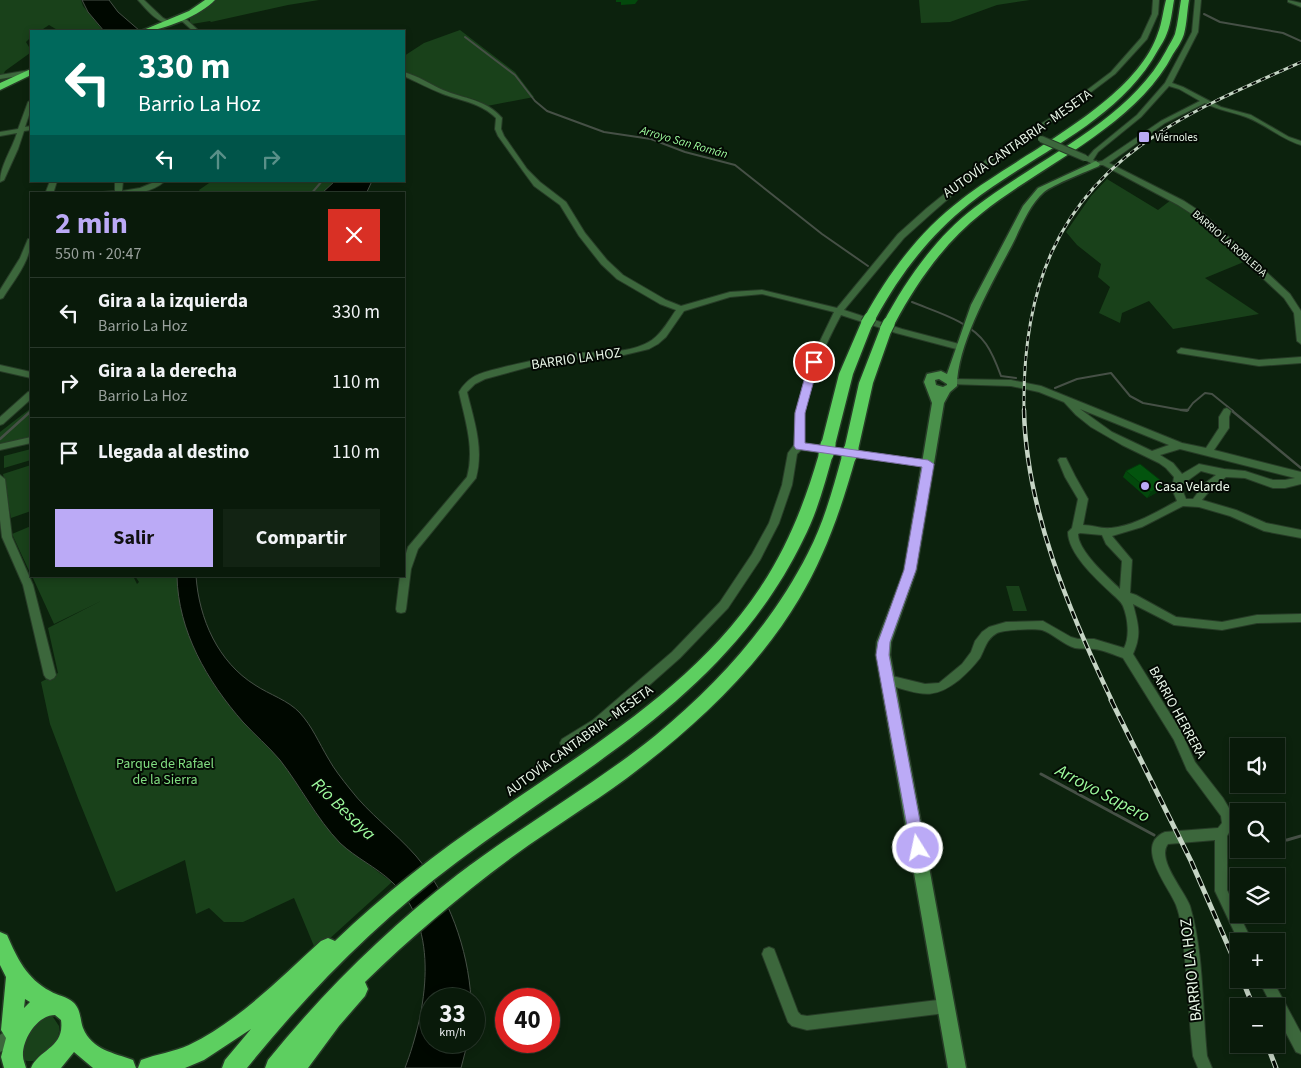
<!DOCTYPE html>
<html lang="es">
<meta charset="utf-8">
<style>
body{margin:0;font-family:"Source Sans 3",sans-serif;background:#122313;color:#f1f3f6;height:100vh;display:flex;flex-direction:column;font-size:19px;white-space:nowrap}
*{box-sizing:border-box;margin:0}
p{font-size:16px;color:#99a19c}
.icon{flex:none;width:28px;height:28px;fill:none;stroke:currentColor;stroke-width:2;stroke-linecap:round;stroke-linejoin:round}
.map{position:relative;flex:1;overflow:hidden}
.details{position:absolute;left:30px;top:192px;width:375px;height:385px;display:flex;flex-direction:column;background:#091a0a;border-radius:0px;box-shadow:0 2px 8px #0003,0 0 0 1px #29382b}
.details>*{flex:none}
.guide{position:absolute;left:30px;top:30px;width:375px;height:152px;border-radius:0px;box-shadow:0 2px 8px #0003,0 0 0 1px #29382b;background:#00695c;color:#fff;overflow:hidden}
.tools{position:absolute;left:1230px;top:738px;display:grid;gap:10px}
.tools a{display:grid;place-items:center;width:55px;height:55px;border-radius:0px;background:#091a0a;box-shadow:0 2px 8px #0003,0 0 0 1px #29382b;font-size:25px}
.speed{position:absolute;left:420px;top:988px;display:flex;gap:10px;font-size:25px;font-weight:700;text-align:center}
.speed>*{display:grid;place-content:center;width:65px;height:65px;border-radius:50%;background:#091a0a;box-shadow:0 2px 8px #0003,0 0 0 1px #29382b;line-height:1}
.speed small{font-size:12px;font-weight:400}
.speed .limit{border:8px solid #d22;background:#fff;color:#111}
.pin{position:absolute;display:grid;place-items:center;width:42px;height:42px;color:#fff;margin:-21px;border:2px solid #fff;border-radius:50%;box-shadow:0 1px 5px #0007}
.me{position:absolute;width:55px;margin:-28px;rotate:350deg;stroke-linejoin:round;filter:drop-shadow(0 0 4px #0008)}
.turn{display:flex;align-items:center;gap:18px;height:105px;padding:0 25px;font-size:22px}
.turn .icon{width:65px;height:65px;stroke-width:2.5}
.turn b{display:block;font-size:35px;line-height:42px}
.lanes{display:flex;align-items:center;height:48px;padding:0 25px;background:#0003;justify-content:center;gap:25px;direction:ltr}
.lanes .off{opacity:.35}
.round{display:grid;place-items:center;flex:none;width:52px;height:52px;border-radius:0px;background:#122313}
.head{display:flex;align-items:center;justify-content:space-between;height:85px;padding:0 25px}
h1{font-size:30px;font-weight:700;line-height:38px;color:#bbaaf6}
.cta{display:flex;gap:10px;margin-top:auto;padding:10px 25px}
.cta a{flex:1;height:58px;border-radius:0px;background:#bbaaf6;color:#111;font-size:20px;font-weight:700;line-height:58px;text-align:center}
.cta a+a{background:#122313;color:#f1f3f6}
ul{padding:0;list-style:none}
li{display:flex;align-items:center;gap:15px;height:70px;padding:0 25px;border-top:1px solid #29382b}
li div{flex:1}
li b{display:block;font-size:19px}
li em{font-style:normal}
.map>svg:first-child{display:block}
</style>
<div class="map">
<svg width="1301" height="1068" viewBox="0 0 1301 1068">
<rect width="100%" height="100%" fill="#0c220d"/>
<!-- green -->
<path fill="#19411a" d="M0,0H81L83,6L103,31H59L49,25L40,31H31V37L26,42L29,47L30,53L5,71L2,78L7,80L0,84Z
M215,0H319L288,5L211,22L210,21L192,24L190,22V17Z
M919,0H1030L997,5L950,22L921,23Z
M460,30L515,72L534,97L487,106C473,96 458,97 443,91C430,85 418,77 404,72V56L424,43Z
M1107,179L1158,210L1171,200L1201,216L1251,259L1205,278L1259,314L1173,329L1149,301L1122,313L1120,323L1099,313L1110,287L1098,277L1101,264L1077,245L1066,232L1091,196Z
M212,181H335L321,194H201L199,190Z
M31,408V438L0,444V432Z
M31,449V460L4,468V456Z
M31,465V511L11,518L3,474Z
M31,526V575L12,534Z
M32,576H133L137,584L139,582L135,576H177C181,634 203,676 241,719C253,734 268,746 280,760C295,779 306,801 321,820C341,845 366,863 392,882L316,951L294,898L243,922H224L209,908L196,914L185,860L116,892L78,798L50,724L41,682L58,673L48,628L101,601L54,624Z
M1006,586H1019L1027,611H1013Z
M47,1016L53,1017L59,1026C61,1045 41,1068 21,1059L19,1034Z"/>
<!-- water -->
<path fill="#000800" stroke="#465046" d="M82,0H109L118,12L140,31H104L88,12Z
M335,181H372L366,194H321Z
M177,576H196C199,619 218,662 255,685C270,695 288,700 300,713C312,726 319,743 328,758C334,769 342,779 350,789C369,814 395,832 416,856C449,895 468,949 471,999H431V1041H468L461,1068H405C426,1012 442,928 392,882C376,867 356,858 340,843C316,818 301,787 280,760C268,746 255,735 243,722C207,681 178,631 177,576Z"/>
<g fill="none" stroke-linecap="round" stroke-linejoin="round">
<!-- stream-far2 -->
<path stroke="#465046" stroke-width="2" d="M1204,14L1220,22L1283,33L1301,41
M465,37L515,75L535,101L547,111L604,132L651,139L685,152L735,165L822,234L868,266
M311,194L322,181
M912,302C936,312 970,321 986,344C993,354 997,365 1001,376L1016,378
M1055,388L1077,379L1111,373L1130,396L1143,403L1187,411L1193,403L1205,393L1212,394L1233,411"/>
<!-- stream-far1 -->
<path stroke="#465046" stroke-width="2.5" d="M1181,410H1188
M1231,410L1301,468
M0,439L31,411"/>
<!-- stream -->
<path stroke="#465046" stroke-width="3" d="M1041,774L1154,835
M1276,840H1287L1301,836
M1233,841H1239"/>
<!-- street casing -->
<g stroke="#273c27" stroke-width="2">
<path id="street" d="M138,0H144L163,18L171,22V24C158,24 146,9 138,0Z
M1153,0H1159L1158,14L1147,39L1115,74L1054,120L1000,154L933,212L904,238L844,310L902,329L963,345V349L960,350L896,333L841,315C825,345 810,378 805,412C803,422 804,433 804,443L928,461L931,462L933,464L931,466L928,467L801,450L797,454L792,485L779,523L760,560L728,608L680,658L601,728L570,747L566,748L562,747L560,743L562,739L593,720L672,652L720,602L752,554L769,523L782,485L788,453L794,445L795,413L810,362L834,312L762,294L730,297L684,311L666,337L658,344L649,349L624,355L565,360L536,365L485,379L475,384L467,392C474,421 484,448 476,478L418,549L411,569L406,609L405,612L401,613L397,612L396,609L400,576H404V560L408,547L467,477C475,448 465,420 459,392C463,385 468,380 475,376C485,371 497,369 508,366C531,361 553,355 577,353C600,352 631,354 652,340C662,333 669,320 676,310L660,304L617,279L601,264L579,236L560,205L534,186L523,171L498,136L495,129L496,118C481,103 462,101 443,94C430,89 417,82 404,76V72C418,76 430,84 443,90C464,99 486,99 502,118L501,129L504,136L527,169L540,182L566,202L585,233L607,260L623,275L666,300L681,306L730,292L762,290L837,308L898,234L927,208L996,152L1050,118L1111,72L1141,38L1152,14Z
M1195,0H1201L1198,32L1172,83L1183,87L1221,107L1251,115L1289,137L1301,141V145C1281,139 1265,124 1246,117C1232,112 1218,110 1205,103L1165,123L1109,163L1184,201L1204,214L1290,294L1301,311V344L1297,341L1294,313L1284,298L1198,218L1178,205L1103,165H1094L1082,158L1085,156L1088,157L1094,150L1137,115L1165,83L1192,32ZM1169,86L1179,89L1200,101L1161,121L1102,161L1097,162L1093,160L1098,152L1141,117Z
M1288,0L1301,3V7L1288,2Z
M180,17L187,20L199,31H193L183,22L178,20V18Z
M30,70L31,74L0,79V75Z
M31,100V109L25,127L31,126V130L24,131L18,149L4,180L0,182C0,166 12,149 17,133L0,136V132L18,129L28,102Z
M50,181H57L53,194H45Z
M115,181H123L122,191L140,188L157,181H165C147,197 122,194 100,194L103,192L115,191Z
M28,239H31C31,261 14,280 3,298L0,299V290L20,258Z
M1181,348L1259,360L1301,357V363L1259,366L1178,353L1177,351Z
M0,365L31,372V378L0,371Z
M952,379L1011,380L1041,386L1182,443L1206,448L1219,428V417L1224,409L1227,408L1231,411L1229,417V428L1214,450L1301,472V484L1285,488H1273L1245,478L1226,477L1211,489L1202,500L1236,510L1266,523L1301,530V538L1264,531L1230,516L1199,507L1183,506L1142,527L1112,536L1132,560L1130,593L1136,595L1176,617L1222,622L1257,615L1301,614V622L1257,623L1222,630L1174,625L1133,604C1138,624 1142,634 1133,654L1182,733L1195,762L1223,798L1233,815L1234,824L1227,836V890L1252,941L1239,942L1215,891V840L1168,844C1156,859 1184,890 1190,906C1204,954 1202,1007 1207,1056L1212,1068H1198L1193,1056C1189,1021 1188,985 1184,950C1183,935 1181,918 1176,905C1169,887 1133,845 1165,832L1218,828L1222,823L1221,816L1187,770L1174,740L1123,658C1114,655 1104,650 1094,649C1088,648 1081,649 1075,648C1062,644 1054,634 1042,630C1035,628 1003,630 997,633C986,639 985,649 980,658C974,666 967,673 959,680C931,702 919,693 888,685L884,683L882,680L884,677L888,675L925,684L939,683L962,664L971,652L975,641L982,632L989,627L1006,622L1043,621L1071,637L1078,639H1094L1124,648C1130,637 1128,618 1123,606C1121,601 1114,596 1110,592C1095,578 1068,553 1068,532L1072,528L1078,499L1065,477L1058,460L1060,458H1066L1075,476L1088,499L1083,525C1092,525 1101,529 1111,528C1134,526 1156,512 1177,501L1172,489L1174,477L1166,468L1159,463L1122,445L1091,427L1076,415L1064,402L1039,392L1011,386L949,384L948,382ZM1080,409L1169,445L1152,451L1112,432ZM1180,449L1295,478L1285,480H1273L1245,471L1224,469L1199,464L1182,474L1173,463L1160,455ZM1201,471L1216,475L1205,483L1193,499H1186L1182,489L1183,484ZM1080,533L1102,535L1106,544L1122,561L1120,589C1108,577 1078,551 1078,534Z
M31,391V399L3,424L0,425V417L28,392Z
M31,437V443L0,450V444Z
M0,475L5,479L12,537L33,585L56,675L54,678L50,680L46,678L44,675L23,585L2,537L0,520Z
M769,947L774,949L798,1012L801,1015L807,1016L946,999L951,1001L953,1006L951,1011L946,1013L807,1030L792,1026L788,1022L762,954L764,949Z
M1258,979H1272L1301,1033V1054L1296,1052L1276,1014V1006H1272Z
M9,1029L14,1031L16,1036C13,1043 7,1049 0,1052V1035Z"/>
</g>
<!-- secondary casing -->
<g stroke="#273c27" stroke-width="3">
<path id="secondary" d="M1096,161L1100,164L1099,166C1086,172 1054,184 1044,192C1029,205 1021,227 1012,245C992,283 957,344 957,386L950,392L944,403L916,571L891,642L890,655L966,1068H948L876,655L877,642L904,571L932,403L924,382L927,374L941,371L947,374L971,305L1023,206L1038,188ZM939,379L947,384V385L943,387L936,385L935,380Z"/>
</g>
<!-- highway casing -->
<g stroke="#273c27" stroke-width="3">
<path id="highway" d="M205,0H215C201,15 161,32 141,31L189,11Z
M1166,0H1174C1172,11 1171,23 1167,33C1165,39 1161,45 1158,50C1118,123 1032,154 969,204C930,235 900,274 876,318L872,321L873,323L853,374L835,445L833,449L829,450L833,454C825,483 817,513 803,540C728,694 588,764 457,862C378,921 309,991 247,1068H222L225,1060L251,1029L204,1060L185,1068H138L141,1060C157,1054 173,1052 189,1045C239,1021 280,978 321,941L328,938L335,941C384,894 437,852 494,814C589,748 695,686 760,588C788,546 805,502 819,454L821,450L825,449L821,445L839,374L861,323L865,320L864,318C889,272 920,231 962,199C1018,155 1135,103 1158,33C1162,23 1163,11 1166,0Z
M1181,0H1189C1187,11 1187,23 1184,34C1182,41 1177,48 1173,54C1136,126 1043,164 982,213C945,242 917,282 895,323L891,327L892,329L873,383L858,450L855,454L856,456C842,506 826,554 799,599C756,671 693,728 627,778C590,805 552,828 515,855C462,894 412,936 365,982L368,989L365,996L339,1026L308,1068H265L268,1060C324,991 387,929 457,875C521,826 593,786 656,735C718,684 772,624 808,553C824,522 833,489 842,456L845,452L844,450L859,383L880,329L884,325L883,323C906,280 935,238 974,208C1037,159 1128,122 1166,51C1169,45 1173,39 1175,34C1178,23 1179,11 1181,0Z
M31,69V75L0,90V83Z
M0,932L7,935C17,958 27,979 50,991C58,996 67,996 74,1003C81,1010 80,1020 83,1028C92,1050 114,1053 133,1060L136,1068H93L74,1052L61,1068H31C39,1049 65,1048 61,1020L55,1015C37,1015 22,1040 23,1056C23,1060 25,1064 26,1068H4L1,1057L6,1038L1,1030L6,977L0,965ZM25,999L30,1002L24,1008Z"/>
</g>
<!-- street -->
<use href="#street" fill="#3c673c" fill-rule="evenodd"/>
<!-- secondary -->
<use href="#secondary" fill="#4a914b" fill-rule="evenodd"/>
<!-- highway -->
<use href="#highway" fill="#5dcf60" fill-rule="evenodd"/>
<!-- rail-far2 casing -->
<g stroke="#c5d4c4" stroke-width="3">
<path id="rail-far2" d="M1024,411C1022,292 1055,199 1159,133C1203,104 1253,84 1301,62"/>
</g>
<!-- rail-far1 casing -->
<g stroke="#c5d4c4" stroke-width="4.5">
<path id="rail-far1" d="M1024,410C1026,510 1070,613 1112,701"/>
</g>
<!-- rail casing -->
<g stroke="#c5d4c4" stroke-width="5">
<path id="rail" d="M1111,700L1191,861L1239,971
M1242,979L1253,1006
M1267,1044L1276,1068"/>
</g>
<!-- rail-far2 -->
<use href="#rail-far2" stroke="#030903" stroke-width="2" stroke-dasharray="5" stroke-linecap="butt"/>
<!-- rail-far1 -->
<use href="#rail-far1" stroke="#030903" stroke-width="2.5" stroke-dasharray="8" stroke-linecap="butt"/>
<!-- rail -->
<use href="#rail" stroke="#030903" stroke-width="3" stroke-dasharray="9" stroke-linecap="butt"/>
<!-- street-bridge casing -->
<g stroke="#273c27" stroke-width="8" stroke-linecap="butt">
<path id="street-bridge" d="M1041,139L1085,158"/>
</g>
<!-- highway-bridge-far1 casing -->
<g stroke="#273c27" stroke-width="14" stroke-linecap="butt">
<path id="highway-bridge-far1" d="M867,323L870,318
M886,329L889,323"/>
</g>
<!-- highway-bridge casing -->
<g stroke="#273c27" stroke-width="18" stroke-linecap="butt">
<path id="highway-bridge" d="M826,454L828,445
M849,456L851,450"/>
</g>
<!-- street-bridge -->
<use href="#street-bridge" stroke="#3c673c" stroke-width="6"/>
<!-- highway-bridge-far1 -->
<use href="#highway-bridge-far1" stroke="#5dcf60" stroke-width="12"/>
<!-- highway-bridge -->
<use href="#highway-bridge" stroke="#5dcf60" stroke-width="15"/>
</g>
<!-- wall -->
<path fill="#03480c" d="M616,0H638L635,4L621,5V2H616Z
M1126,471L1161,490L1147,498L1123,477Z"/>
<!-- shaded-wall -->
<path fill="#023b0a" d="M1165,484L1161,490L1147,498L1151,492Z"/>
<!-- building -->
<path fill="#03540e" stroke="#023b0a" d="M1140,464L1165,484L1151,492L1126,471Z"/>
<!-- route -->
<path fill="#bbaaf6" stroke="#7a6ea0" d="M814,358L819,362L805,413V443L928,460L934,464L916,570L890,642L889,655L925,848L923,852L918,854L913,852L911,848L876,655L878,642L904,570L922,467L796,449L794,446L795,413L809,362Z"/>
<!-- markers -->
<g fill="#bbaaf6" stroke="#030903" stroke-width="2">
<rect x="1138" y="131" width="12" height="12" rx="2.5"/>
<circle cx="1145" cy="486" r="5"/>
</g>
<g text-anchor="middle" stroke-width="4" stroke-linejoin="round" paint-order="stroke">
<!-- far-poi labels -->
<g font-size="11" fill="#e9f7e8" stroke="#030903" text-anchor="start">
<text x="1155" y="141">Viérnoles</text>
</g>
<!-- far-street labels -->
<g font-size="11" fill="#e9f7e8" stroke="#030903">
<text transform="translate(1230 243) rotate(41)" y="4">BARRIO LA ROBLEDA</text>
</g>
<!-- far-water labels -->
<g font-size="12" font-style="italic" fill="#9dfa9d" stroke="#030903">
<text transform="translate(684 142) rotate(16)" y="4">Arroyo San Román</text>
</g>
<!-- street labels -->
<g font-size="14" fill="#e9f7e8" stroke="#030903">
<text transform="translate(1017 143) rotate(-35)" y="5">AUTOVÍA CANTABRIA - MESETA</text>
<text transform="translate(576 358) rotate(-8)" y="5">BARRIO LA HOZ</text>
<text transform="translate(1178 712) rotate(61)" y="5">BARRIO HERRERA</text>
<text transform="translate(579 740) rotate(-36)" y="5">AUTOVÍA CANTABRIA - MESETA</text>
</g>
<!-- poi labels -->
<g font-size="14" fill="#e9f7e8" stroke="#030903" text-anchor="start">
<text x="1155" y="491">Casa Velarde</text>
</g>
<!-- park labels -->
<g font-size="14" fill="#81dd81" stroke="#030903">
<text x="165" y="768">Parque de Rafael<tspan x="165" dy="16">de la Sierra</tspan></text>
</g>
<!-- near-street labels -->
<g font-size="16" fill="#e9f7e8" stroke="#030903">
<text transform="translate(1190 970) rotate(-96)" y="6">BARRIO LA HOZ</text>
</g>
<!-- near-water labels -->
<g font-size="18" font-style="italic" fill="#9dfa9d" stroke="#030903">
<text transform="translate(1103 793) rotate(28)" y="6">Arroyo Sapero</text>
<text transform="translate(344 809) rotate(44)" y="6">Río Besaya</text>
</g>
</g>
</svg>
<div class="tools">
<a><svg class="icon" aria-label="sound" viewBox="0 0 24 24"><path d="M4 9h4l5-4v14l-5-4H4zM17 9q2 3 0 6"/></svg></a>
<a><svg class="icon" aria-label="search" viewBox="0 0 24 24"><circle cx="10" cy="10" r="6"/><path d="M15 15l6 6"/></svg></a>
<a><svg class="icon" aria-label="layers" viewBox="0 0 24 24"><path d="M12 4l9 5-9 5-9-5zM3 14l9 5 9-5"/></svg></a>
<a>+</a>
<a>−</a>
</div>
<div class="speed"><div>33<small>km/h</small></div><div class="limit">40</div></div>
<div class="pin" style="left:814px;top:362px;background:#d93025"><svg class="icon" aria-label="arrive" viewBox="0 0 24 24"><path d="M6 21V4h12l-3 4 3 4H6"/></svg></div>
<svg class="me" style="left:918px;top:848px" viewBox="-20 -20 40 40"><circle r="17" fill="#bbaaf6" stroke="#fff" stroke-width="3"/><path d="M0-11L8 9 0 5-8 9z" fill="#fff"/></svg>
<div class="guide">
<div class="turn"><svg class="icon" aria-label="left" viewBox="0 0 24 24"><path d="M17 20v-9H6M10 6l-5 5 5 5"/></svg><div><b>330 m</b>Barrio La Hoz</div></div>
<div class="lanes"><svg class="icon" aria-label="left" viewBox="0 0 24 24"><path d="M17 20v-9H6M10 6l-5 5 5 5"/></svg><svg class="icon off" aria-label="ahead" viewBox="0 0 24 24"><path d="M12 20V5M6 11l6-6 6 6"/></svg><svg class="icon off" aria-label="right" viewBox="0 0 24 24"><path d="M7 20v-9h11M14 6l5 5-5 5"/></svg></div>
</div>
<section class="details">
<div class="head"><div><h1>2 min</h1><p>550 m · 20:47</p></div><a class="round" style="background:#d93025;color:#fff"><svg class="icon" aria-label="close" viewBox="0 0 24 24"><path d="M6 6l12 12M18 6L6 18"/></svg></a></div>
<ul>
<li><svg class="icon" aria-label="left" viewBox="0 0 24 24"><path d="M17 20v-9H6M10 6l-5 5 5 5"/></svg><div><b>Gira a la izquierda</b><p>Barrio La Hoz</p></div><em>330 m</em></li>
<li><svg class="icon" aria-label="right" viewBox="0 0 24 24"><path d="M7 20v-9h11M14 6l5 5-5 5"/></svg><div><b>Gira a la derecha</b><p>Barrio La Hoz</p></div><em>110 m</em></li>
<li><svg class="icon" aria-label="arrive" viewBox="0 0 24 24"><path d="M6 21V4h12l-3 4 3 4H6"/></svg><div><b>Llegada al destino</b></div><em>110 m</em></li>
</ul>
<div class="cta"><a>Salir</a><a>Compartir</a></div>
</section>
</div>
